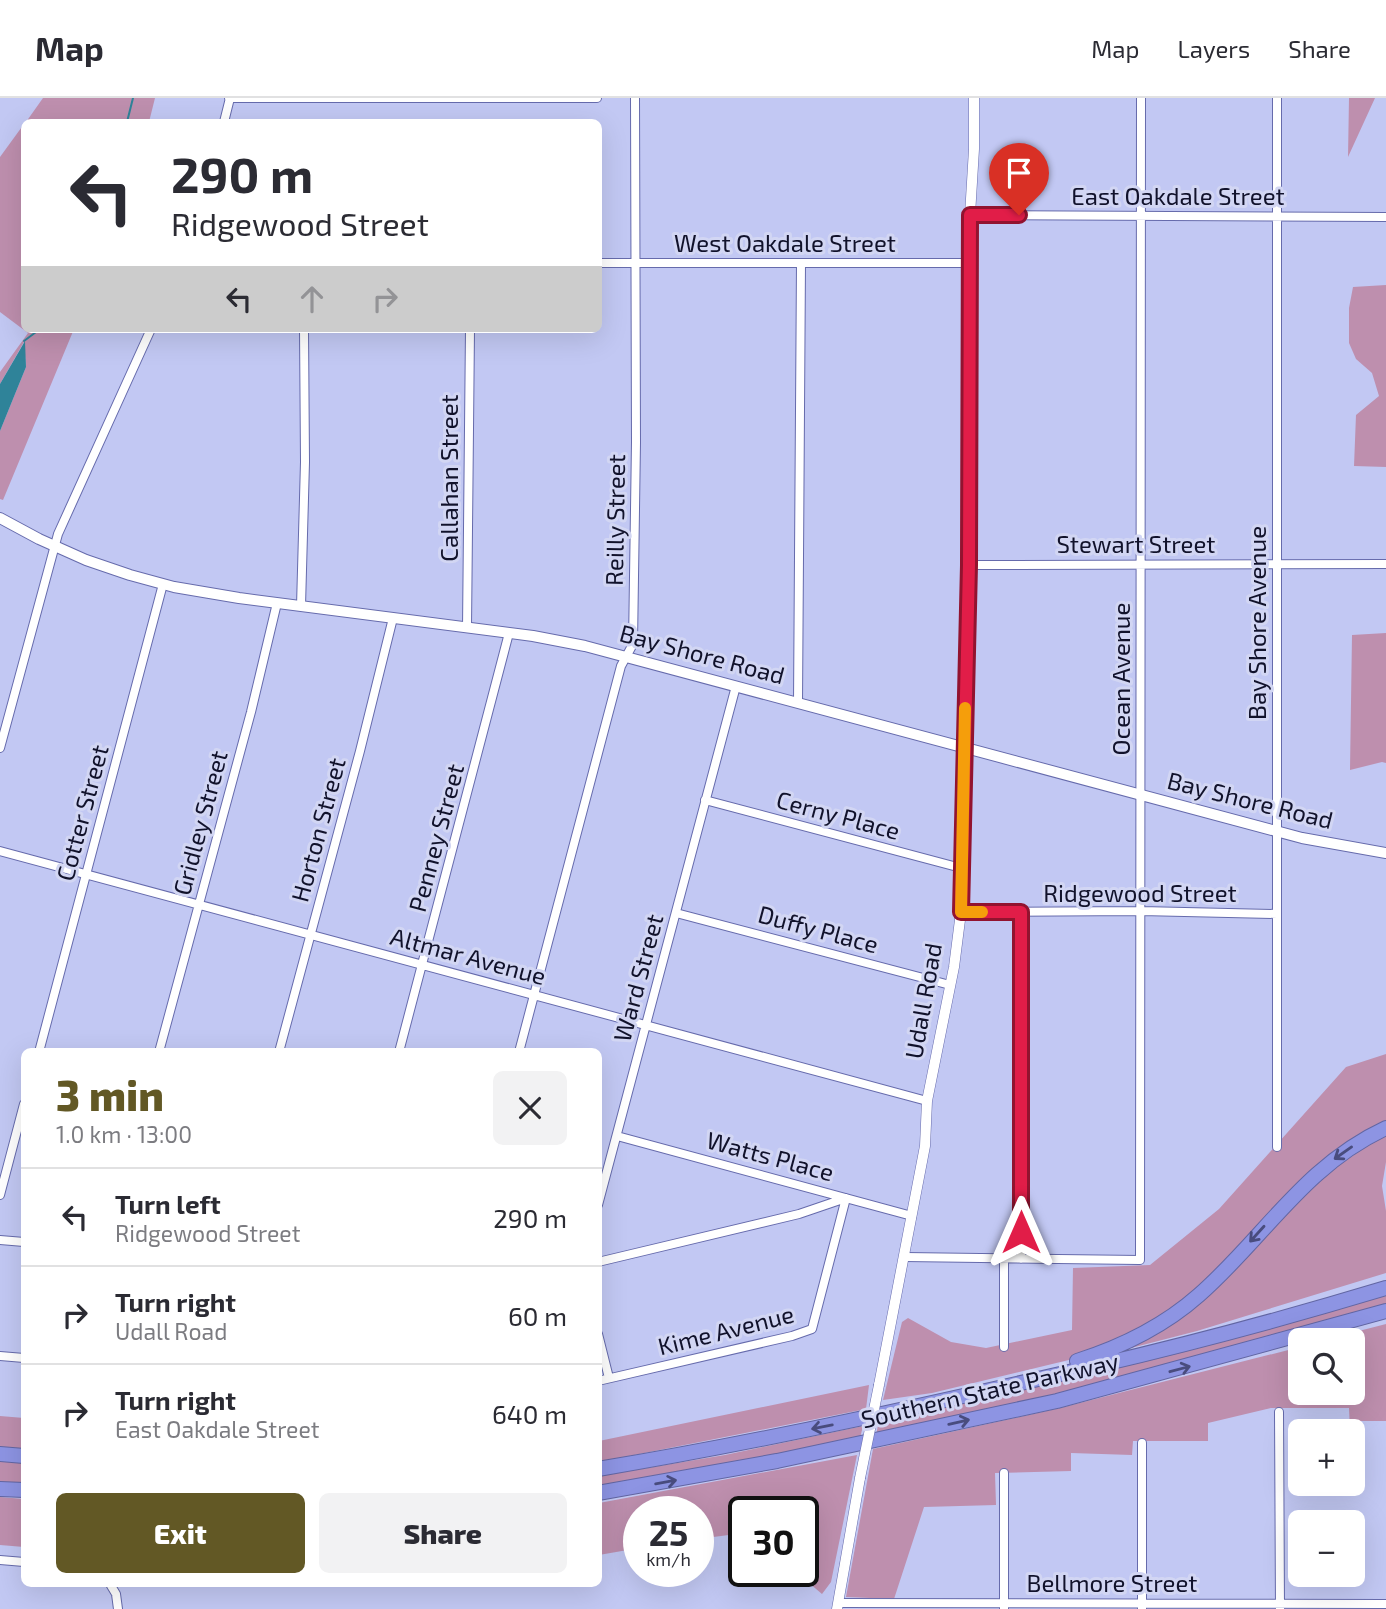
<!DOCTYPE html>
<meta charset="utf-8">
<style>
body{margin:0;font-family:"Exo 2",sans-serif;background:#f2f2f3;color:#2b2b33;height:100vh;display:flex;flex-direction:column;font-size:26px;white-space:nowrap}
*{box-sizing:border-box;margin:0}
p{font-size:23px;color:#7c7c81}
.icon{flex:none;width:38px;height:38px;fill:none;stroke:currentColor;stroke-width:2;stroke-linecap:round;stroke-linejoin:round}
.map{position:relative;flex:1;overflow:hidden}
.details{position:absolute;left:21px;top:950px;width:581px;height:539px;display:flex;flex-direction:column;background:#fff;border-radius:10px;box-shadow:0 7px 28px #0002}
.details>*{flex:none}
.banner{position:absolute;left:21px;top:21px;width:581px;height:214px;border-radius:10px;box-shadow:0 7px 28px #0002;background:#fff;color:#2b2b33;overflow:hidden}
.buttons{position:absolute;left:1288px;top:1230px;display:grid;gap:14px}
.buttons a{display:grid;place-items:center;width:77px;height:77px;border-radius:10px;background:#fff;box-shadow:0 7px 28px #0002;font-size:35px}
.speed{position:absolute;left:623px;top:1398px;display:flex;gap:14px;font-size:35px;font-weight:700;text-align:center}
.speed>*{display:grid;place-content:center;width:91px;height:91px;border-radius:50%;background:#fff;box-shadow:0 7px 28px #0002;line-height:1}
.speed small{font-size:18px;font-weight:400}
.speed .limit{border:4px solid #111;border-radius:10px;background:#fff;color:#111}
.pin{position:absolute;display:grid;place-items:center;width:60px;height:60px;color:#fff;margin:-72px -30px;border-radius:50% 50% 50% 0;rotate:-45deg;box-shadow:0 0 7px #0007}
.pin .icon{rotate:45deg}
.me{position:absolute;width:77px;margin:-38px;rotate:0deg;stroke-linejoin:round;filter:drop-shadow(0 0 5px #0008)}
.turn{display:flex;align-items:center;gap:24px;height:147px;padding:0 35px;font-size:32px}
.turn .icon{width:91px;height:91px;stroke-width:2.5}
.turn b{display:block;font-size:49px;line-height:60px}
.lanes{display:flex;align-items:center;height:66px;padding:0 35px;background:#0003;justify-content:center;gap:35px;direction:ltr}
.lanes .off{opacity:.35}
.round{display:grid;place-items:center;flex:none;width:74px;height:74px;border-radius:10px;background:#f2f2f3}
.headline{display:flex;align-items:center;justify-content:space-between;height:119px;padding:0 35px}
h1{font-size:42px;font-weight:800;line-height:52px;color:#625825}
.button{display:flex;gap:14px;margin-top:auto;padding:14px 35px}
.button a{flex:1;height:80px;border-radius:10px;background:#625825;color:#fff;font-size:28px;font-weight:800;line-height:80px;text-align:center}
.button a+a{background:#f2f2f3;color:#2b2b33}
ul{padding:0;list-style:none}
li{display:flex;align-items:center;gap:21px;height:98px;padding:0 35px;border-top:2px solid #e1e1e2}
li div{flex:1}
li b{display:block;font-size:26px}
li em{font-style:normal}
header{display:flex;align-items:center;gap:42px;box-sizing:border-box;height:98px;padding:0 35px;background:#fff;border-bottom:2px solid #e1e1e2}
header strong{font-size:33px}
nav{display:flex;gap:38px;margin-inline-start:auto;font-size:24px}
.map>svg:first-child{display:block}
</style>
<header>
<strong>Map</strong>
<nav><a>Map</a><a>Layers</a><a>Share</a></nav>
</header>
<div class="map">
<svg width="1386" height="1511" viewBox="0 0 1386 1511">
<rect width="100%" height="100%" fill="#c2c8f3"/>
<!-- green -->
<path fill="#be8fae" d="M43,0H155L149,24H26Z
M1349,0H1375L1348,59Z
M24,26V231H74L3,402L0,401V333L26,269L24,244L0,286V274L28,235L0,214V59Z
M1386,187V369L1354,368L1356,317L1379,298L1372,275L1356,261L1349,245V210L1353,189Z
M1386,535V665L1382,664L1350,672L1352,537Z
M1386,956V1026L1372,1033L1185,1207L1077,1260L932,1295L883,1302L902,1224L908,1220L951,1244L986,1250L1072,1232L1073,1170L1150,1167L1219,1111L1346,969Z
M1386,1035V1064L1382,1088L1386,1113V1175L1197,1233L1131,1250L1168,1229L1313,1085Z
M1386,1196V1208L1045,1299L876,1338L878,1327L918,1320L919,1316L1168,1257Z
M1386,1226V1323H1361L1353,1337V1334L1350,1333L1349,1310H1271L1208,1325V1343H1133L1132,1357L1071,1355V1373L995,1375L996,1407L924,1409L894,1501L846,1499L873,1351L1060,1310L1300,1249V1295H1353V1242H1324Z
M869,1287L866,1311L599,1364V1343Z
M0,1318L24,1320V1352L0,1350Z
M863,1328L860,1340L599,1390V1378L725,1357Z
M857,1357L831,1484L822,1496L796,1474H803V1414H744V1435L698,1441V1414H639V1450L599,1457V1405Z
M0,1363L24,1365V1386L0,1384Z
M0,1399L24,1401V1449L0,1447Z"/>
<!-- water -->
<path fill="#2f8399" d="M25,243L26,269L0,333V286Z"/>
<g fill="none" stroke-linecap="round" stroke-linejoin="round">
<!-- stream -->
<path stroke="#2f8399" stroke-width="2" d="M127,24L133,0
M24,243L40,231"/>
<!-- minor casing -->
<g stroke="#666bac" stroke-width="10">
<path id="minor" d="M229,0H597
M1277,0V1049
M224,24L230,0
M970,117L1386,119
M598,165H971
M969,467L1386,466
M301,508L305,364L304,231
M467,530L470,231
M798,605L801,165
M0,650L58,436L151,231
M705,702L961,770
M0,753L927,1003
M961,814L1141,813L1277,816
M676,815L950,887
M39,954L163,486
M159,954L251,614L277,505
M279,954L360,653L393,520
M399,954L509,535
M519,954L621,568L633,546L636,344L635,0
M617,1038L912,1118
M0,1097L24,1006
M598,1107L736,588
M0,1142L24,1144
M905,1159L1140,1162L1141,0
M1021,1161V814
M598,1164L799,1116L846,1100
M598,1236L609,1280
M1004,1249V1161
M0,1258L24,1260
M598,1283L792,1238L812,1231L846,1100
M1279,1314L1280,1511
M1142,1345V1511
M1004,1375V1511
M0,1462L24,1464
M110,1486L116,1496L118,1511
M838,1505L1386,1506"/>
</g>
<!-- tertiary casing -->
<g stroke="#666bac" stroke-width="11">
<path id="tertiary" d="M879,1287L925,1048L927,1003L954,869L961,814L969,467L970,117L974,51V0
M837,1511L860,1380"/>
</g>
<!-- secondary casing -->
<g stroke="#666bac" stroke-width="12">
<path id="secondary" d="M0,420L39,441L86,462L130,477L174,489L239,500L533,538L585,548L1302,740L1386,755"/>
</g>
<!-- motorway casing -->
<g stroke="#6266a3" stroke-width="16">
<path id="motorway" d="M1077,1263C1121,1249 1164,1228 1199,1197C1264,1140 1304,1068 1386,1030
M0,1356L24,1358
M598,1371C766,1343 930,1306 1095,1268C1193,1245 1290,1219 1386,1190
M0,1391L24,1392
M598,1395L777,1363L1057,1303L1386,1213"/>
</g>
<!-- minor -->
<use href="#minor" stroke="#fff" stroke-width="8"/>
<!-- tertiary -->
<use href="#tertiary" stroke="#fff" stroke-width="10"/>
<!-- secondary -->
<use href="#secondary" stroke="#fff" stroke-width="10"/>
<!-- motorway -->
<use href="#motorway" stroke="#8d94e3" stroke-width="14"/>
<!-- tertiary-bridge casing -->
<g stroke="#666bac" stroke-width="11" stroke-linecap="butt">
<path id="tertiary-bridge" d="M860,1380L879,1287"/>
</g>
<!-- tertiary-bridge -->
<use href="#tertiary-bridge" stroke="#fff" stroke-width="10"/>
</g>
<!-- one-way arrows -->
<defs><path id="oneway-shaft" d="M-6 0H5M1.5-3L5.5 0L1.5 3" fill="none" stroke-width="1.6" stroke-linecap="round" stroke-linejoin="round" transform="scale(1.75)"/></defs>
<g stroke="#494c7e">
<use href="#oneway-shaft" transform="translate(1343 1055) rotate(145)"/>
<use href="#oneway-shaft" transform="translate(1257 1136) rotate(132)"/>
<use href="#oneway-shaft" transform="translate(1180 1271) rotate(-15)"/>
<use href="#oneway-shaft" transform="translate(959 1324) rotate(-13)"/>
<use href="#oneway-shaft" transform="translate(822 1329) rotate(169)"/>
<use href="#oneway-shaft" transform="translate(666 1384) rotate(-10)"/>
</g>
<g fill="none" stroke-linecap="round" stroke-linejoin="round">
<!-- route casing -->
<g stroke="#92132f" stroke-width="18">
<path id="route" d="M1019,117H970L969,467L961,814H1021V1134"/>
</g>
<!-- route -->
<use href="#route" stroke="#e11d48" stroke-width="12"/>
<!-- slow -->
<path stroke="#f59e0b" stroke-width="12" d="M965,610L961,814H982"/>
</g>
<g text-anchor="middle" stroke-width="6" stroke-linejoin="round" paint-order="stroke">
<!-- street labels -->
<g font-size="24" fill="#11122b" stroke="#d2d6f3">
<text x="1178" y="107">East Oakdale Street</text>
<text x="785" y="154">West Oakdale Street</text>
<text transform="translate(450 380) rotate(-90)" y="8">Callahan Street</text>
<text transform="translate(616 422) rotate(-89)" y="8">Reilly Street</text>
<text x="1136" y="455">Stewart Street</text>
<text transform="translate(1258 525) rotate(-90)" y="8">Bay Shore Avenue</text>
<text transform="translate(702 557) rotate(15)" y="8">Bay Shore Road</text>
<text transform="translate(1122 581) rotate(-90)" y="8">Ocean Avenue</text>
<text transform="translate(1250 703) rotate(14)" y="8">Bay Shore Road</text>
<text transform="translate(83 715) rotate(-75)" y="8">Cotter Street</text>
<text transform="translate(838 718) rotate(15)" y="8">Cerny Place</text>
<text transform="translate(201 725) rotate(-75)" y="8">Gridley Street</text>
<text transform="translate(319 732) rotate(-75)" y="8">Horton Street</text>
<text transform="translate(437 740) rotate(-75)" y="8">Penney Street</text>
<text x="1140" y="804">Ridgewood Street</text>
<text transform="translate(818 832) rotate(15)" y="8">Duffy Place</text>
<text transform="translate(468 859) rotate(15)" y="8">Altmar Avenue</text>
<text transform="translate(639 880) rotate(-75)" y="8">Ward Street</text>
<text transform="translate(924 903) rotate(-80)" y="8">Udall Road</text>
<text transform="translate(770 1059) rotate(15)" y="8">Watts Place</text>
<text transform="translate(726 1233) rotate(-14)" y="8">Kime Avenue</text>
<text transform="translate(990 1293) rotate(-13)" y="8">Southern State Parkway</text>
<text x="1112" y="1494">Bellmore Street</text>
</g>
</g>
</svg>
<div class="buttons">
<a><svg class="icon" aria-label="search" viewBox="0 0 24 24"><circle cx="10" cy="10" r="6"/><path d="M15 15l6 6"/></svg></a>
<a>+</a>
<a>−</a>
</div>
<div class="speed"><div>25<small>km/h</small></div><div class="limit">30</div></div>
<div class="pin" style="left:1019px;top:117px;background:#d93025"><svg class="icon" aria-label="arrive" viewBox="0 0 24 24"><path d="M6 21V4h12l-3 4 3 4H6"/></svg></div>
<svg class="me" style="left:1021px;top:1134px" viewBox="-20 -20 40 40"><path d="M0-17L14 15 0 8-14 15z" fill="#e11d48" stroke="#fff" stroke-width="4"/></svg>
<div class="banner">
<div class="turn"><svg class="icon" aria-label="left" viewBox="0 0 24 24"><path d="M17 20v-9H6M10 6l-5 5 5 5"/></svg><div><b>290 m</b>Ridgewood Street</div></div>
<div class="lanes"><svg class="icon" aria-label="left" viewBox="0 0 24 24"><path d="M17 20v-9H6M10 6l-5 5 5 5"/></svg><svg class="icon off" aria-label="ahead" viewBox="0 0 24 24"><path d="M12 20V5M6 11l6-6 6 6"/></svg><svg class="icon off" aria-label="right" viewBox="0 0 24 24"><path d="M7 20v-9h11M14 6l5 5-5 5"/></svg></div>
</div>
<section class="details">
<div class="headline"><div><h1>3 min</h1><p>1.0 km · 13:00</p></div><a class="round"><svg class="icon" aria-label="close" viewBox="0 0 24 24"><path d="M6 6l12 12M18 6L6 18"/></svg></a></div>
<ul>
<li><svg class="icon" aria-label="left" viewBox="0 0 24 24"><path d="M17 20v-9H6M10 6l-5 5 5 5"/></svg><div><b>Turn left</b><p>Ridgewood Street</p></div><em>290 m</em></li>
<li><svg class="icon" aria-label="right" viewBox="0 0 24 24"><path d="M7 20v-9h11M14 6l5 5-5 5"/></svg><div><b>Turn right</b><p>Udall Road</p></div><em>60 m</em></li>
<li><svg class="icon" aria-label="right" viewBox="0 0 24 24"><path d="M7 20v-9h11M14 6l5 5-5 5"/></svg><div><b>Turn right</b><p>East Oakdale Street</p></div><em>640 m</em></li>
</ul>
<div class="button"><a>Exit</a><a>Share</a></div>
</section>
</div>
